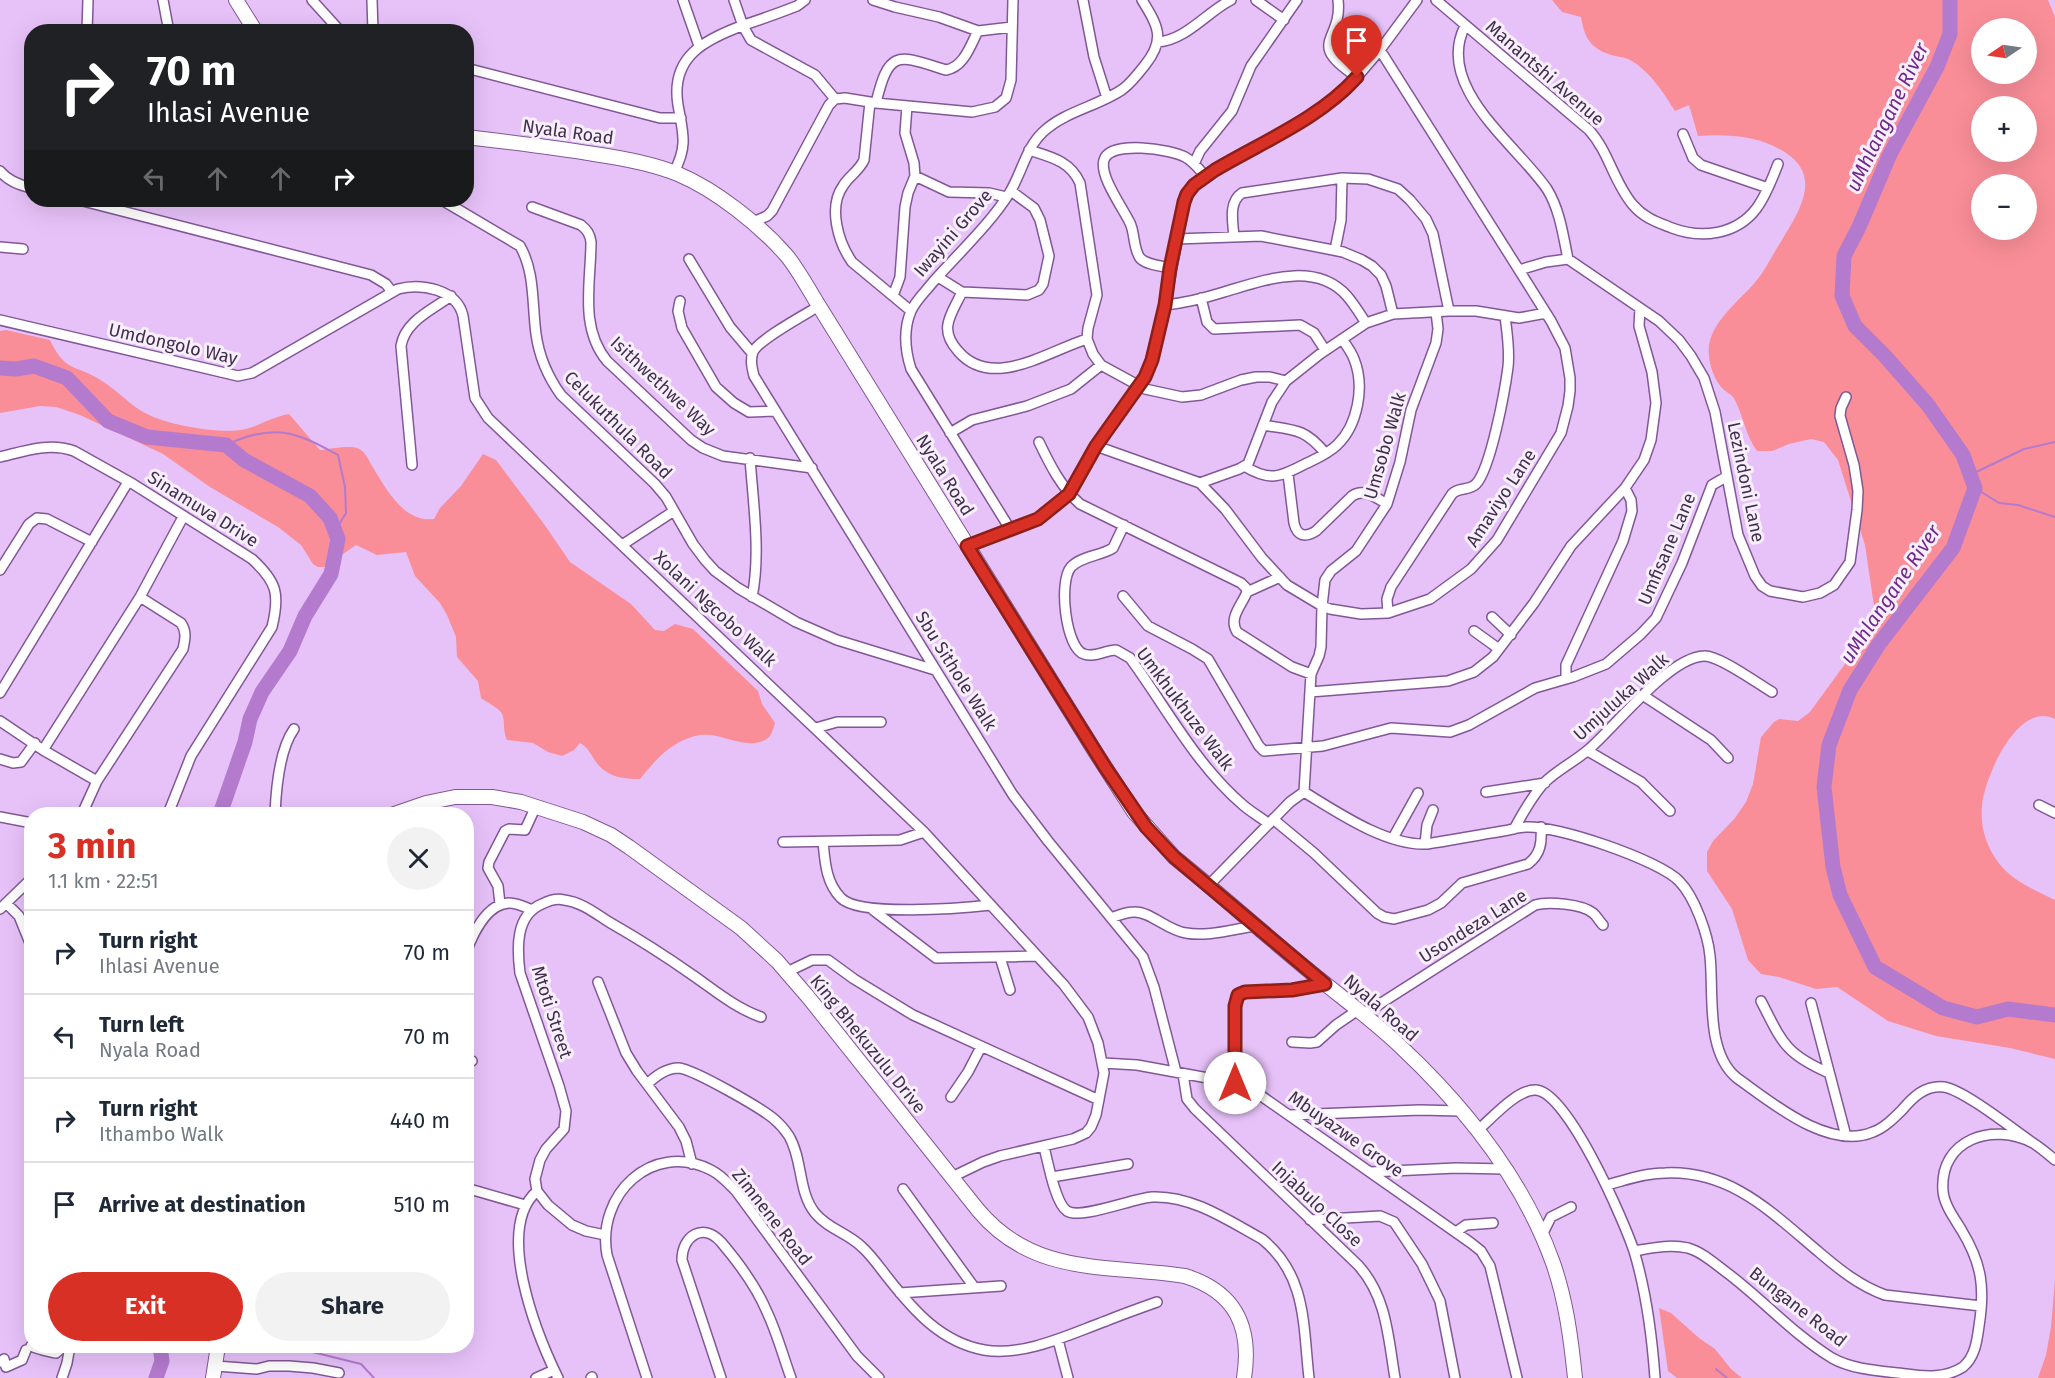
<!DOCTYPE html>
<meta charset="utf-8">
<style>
body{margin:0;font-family:"Fira Sans",sans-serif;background:#f2f2f3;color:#1f2937;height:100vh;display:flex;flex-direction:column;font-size:22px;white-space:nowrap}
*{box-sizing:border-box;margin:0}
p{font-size:20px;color:#747a83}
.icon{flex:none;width:33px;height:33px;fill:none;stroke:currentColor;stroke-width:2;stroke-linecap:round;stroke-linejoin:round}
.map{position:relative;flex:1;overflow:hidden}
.side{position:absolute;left:24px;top:807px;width:450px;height:546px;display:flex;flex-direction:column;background:#fff;border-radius:24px;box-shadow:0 6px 24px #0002}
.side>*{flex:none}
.guide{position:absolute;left:24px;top:24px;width:450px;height:183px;border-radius:24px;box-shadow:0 6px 24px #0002;background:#202124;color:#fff;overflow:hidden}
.needle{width:39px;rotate:257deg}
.controls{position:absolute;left:1971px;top:18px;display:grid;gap:12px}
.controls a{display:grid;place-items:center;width:66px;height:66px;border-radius:50%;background:#fff;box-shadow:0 6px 24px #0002;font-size:30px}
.pin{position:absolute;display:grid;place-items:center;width:51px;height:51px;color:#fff;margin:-62px -26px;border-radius:50% 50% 50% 0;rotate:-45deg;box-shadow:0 0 6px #0007}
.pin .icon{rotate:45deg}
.me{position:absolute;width:66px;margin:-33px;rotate:0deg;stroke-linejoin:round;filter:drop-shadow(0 0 4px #0008)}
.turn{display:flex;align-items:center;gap:21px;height:126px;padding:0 24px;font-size:27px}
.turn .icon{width:78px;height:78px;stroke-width:2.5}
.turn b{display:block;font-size:42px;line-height:51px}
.lanes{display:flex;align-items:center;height:57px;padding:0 24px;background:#0003;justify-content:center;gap:30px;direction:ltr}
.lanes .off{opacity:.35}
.round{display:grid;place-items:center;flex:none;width:63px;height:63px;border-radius:32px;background:#f2f2f3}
.summary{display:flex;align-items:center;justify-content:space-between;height:102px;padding:0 24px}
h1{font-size:36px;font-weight:700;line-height:45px;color:#d93025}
.button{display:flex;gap:12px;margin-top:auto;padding:12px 24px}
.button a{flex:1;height:69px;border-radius:36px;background:#d93025;color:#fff;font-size:24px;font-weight:700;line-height:69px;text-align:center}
.button a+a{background:#f2f2f3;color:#1f2937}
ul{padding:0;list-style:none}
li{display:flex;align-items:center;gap:18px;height:84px;padding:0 24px;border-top:2px solid #e0e1e3}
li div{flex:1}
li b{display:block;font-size:22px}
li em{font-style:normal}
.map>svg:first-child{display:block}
</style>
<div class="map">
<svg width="2055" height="1378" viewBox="0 0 2055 1378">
<rect width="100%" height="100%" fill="#e7c2f9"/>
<!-- green -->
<path fill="#f98e98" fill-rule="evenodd" d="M1552,0H2048L2055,17V719C2018,700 1984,778 1982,806C1980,826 1986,846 1998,862C2012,881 2035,890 2055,900V1059L2010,1048L1936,1036L1888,1021L1837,987L1816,989L1779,977L1761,974L1748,960L1732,909L1707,871V852L1713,841L1735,818L1746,802L1753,784L1761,737L1774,722L1779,719L1798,721L1810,712L1863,639L1875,613L1865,545L1838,460L1824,442L1811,439L1789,444L1772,451H1757C1745,434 1744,418 1735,400C1732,394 1727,393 1722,388C1713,378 1707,359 1709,345C1714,317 1744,298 1760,276C1768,265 1774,252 1782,240C1798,213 1823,177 1786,153C1760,136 1729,134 1698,136L1689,105L1675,111C1663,92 1651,73 1632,61C1624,56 1614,57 1606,53C1588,46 1584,34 1581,17L1562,12ZM1982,28H2026V74H1982ZM1982,106H2026V152H1982ZM1982,184H2026V230H1982Z
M6,330L50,340C66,374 77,364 102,381C118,391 131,406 147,414C167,425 224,435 246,429C261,425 272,417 289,414L320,450C331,449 346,445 357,448C366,451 369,462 374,469C387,491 405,523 434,519L440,508L461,486L483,454L496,460L544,524L570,562L631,604L655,630L664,631L675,624L693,629L758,691L762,704L775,723C774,727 772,733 770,736C754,753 726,735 708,735C702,734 694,736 689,738C668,745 654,762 640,779C623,779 607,777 596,762C590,754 589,748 580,743L574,750L562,756L548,752L533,743L507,740C502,730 506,719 501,712C497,707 486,702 481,698L478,681L457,657L456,637L447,615L440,603L415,576L406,552L377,555L356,545L324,567H318L313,564L301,545L278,527L210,487L163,454L80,415L56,407L40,406L0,413V331Z
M2055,1280V1378H2038L2046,1355L2051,1327Z
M1659,1308L1671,1313L1699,1338L1715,1349L1731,1369L1742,1378H1677L1668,1371Z"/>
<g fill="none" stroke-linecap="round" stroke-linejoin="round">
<!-- stream -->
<path stroke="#b47ace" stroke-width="2" d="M226,445C273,423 295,431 338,455L345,487L346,513L335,531
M1970,475L2024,449L2055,442
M1975,488L1999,503L2018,505L2055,517
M288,1346L361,1364L374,1378
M1716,1369L1727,1378"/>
<!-- river -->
<path stroke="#b47ace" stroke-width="15" d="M1950,0V34L1937,67L1890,154L1859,227L1844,256L1842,296L1855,326L1885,356L1928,405L1963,455L1975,488L1953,548L1879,644L1850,690L1829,745L1824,787L1833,867L1840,895L1875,967L1943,1008L1977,1017L2008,1009L2055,1015
M0,368L16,369L34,366L67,378L108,421L147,437L226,445L244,460L310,496L330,518L338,539L331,574L305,616L290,651L262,692L250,719L245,742L220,814
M156,1378L162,1361L160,1346"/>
<!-- street casing -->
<g stroke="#825796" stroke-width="12">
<path id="street" d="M163,0L169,32
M312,0L341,32
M372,0L373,32
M683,0L699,46
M734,0L743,26L751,40L815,75L835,99
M873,0L895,7L939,17L978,31L1012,27
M1083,0L1094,57L1107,98
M1256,0L1284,20
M1338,0C1343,42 1304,42 1357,77
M1436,0L1589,130C1609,152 1614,183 1633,205C1644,218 1657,222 1672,228C1701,239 1736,235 1756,209C1766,196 1772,179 1778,164
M1465,26C1434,87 1517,145 1547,189C1560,210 1563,235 1568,259
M87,32L88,0
M1158,42C1186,40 1207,12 1231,0
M466,68L660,118H681
M835,99L845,98L876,103L972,112L995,107L1006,98L1011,80L1013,0
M870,102L864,160C859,171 849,176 843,186C828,207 838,242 852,262L911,311
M876,103C889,48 898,55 946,70C964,67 970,46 978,31
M1683,134L1693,158L1701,165L1768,188
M1029,150C1051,157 1070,161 1080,183L1097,295L1088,328L1087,339L1093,354L1101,365L1145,389L1182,397L1201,395L1241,380L1256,377H1270L1286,381
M1194,164L1200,151L1232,111L1251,66L1297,0
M0,171C8,181 19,185 32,188
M674,172C688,146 683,133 678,105C670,56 706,39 744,25C762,19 779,13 797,6L805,0
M915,176L949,192L989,193L1006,197
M79,200L371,275L386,284L392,292
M442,200L520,246C535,272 532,304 536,334C539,356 548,377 561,395L655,484L666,497L693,544L705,560L715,571L738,588L796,622L837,640L935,670
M532,207L581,225C587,230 590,234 591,242C591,282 579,327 607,361L691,440L703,448L723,456L812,468
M753,222L767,216L772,211L829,105L835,99
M1234,237C1233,223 1228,202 1242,193L1342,178L1368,179L1398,189L1410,200L1426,219L1433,234L1449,311
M1176,239L1261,236L1343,252L1362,260L1372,266L1381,275L1386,286L1393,314
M0,247L23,249
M1335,250L1341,220L1342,178
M689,259L730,327L752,353
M1171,268C1162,266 1146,265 1140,258C1133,248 1135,233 1130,223C1123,208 1099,176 1104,160C1110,140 1171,149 1185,157C1193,161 1199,169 1205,176
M1519,270L1546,262L1568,259L1659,321L1679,340L1691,356L1704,378L1715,412L1738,535L1755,576L1762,586L1770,591L1803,597L1820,593L1834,585L1850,562L1857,510L1858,491L1854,465L1840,416L1841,408L1846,397
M938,277L962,292L1027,295L1039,290L1043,284L1049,256L1040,220L1034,208L1011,191
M962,292C951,315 938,329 958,351C992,391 1048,351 1087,339
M893,296L900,277L905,207L908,193L915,176L914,163L905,133L907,106
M1201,298L1207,322L1214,329L1300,325L1314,333L1325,350
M680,301L678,311L682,328L716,387L734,403L749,412L775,411
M1165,305C1185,303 1205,298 1224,292C1262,281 1315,260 1347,296C1354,304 1360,314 1366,323
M819,306C806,314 758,340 753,352C750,360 752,368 754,376L1013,795L1048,841L1143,957L1154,987L1176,1072
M0,320L238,376L252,373L398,289C421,283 457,289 463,316L475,398L488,418L924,832L1064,985L1088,1017L1098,1043L1104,1073L1096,1115L1091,1127L1086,1133L1073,1139L1000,1156L983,1162L952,1177
M1263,425C1293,430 1305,428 1325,453
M950,433L972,420L1027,406L1071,389L1101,365
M1039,442C1050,465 1061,487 1080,504L1241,583L1246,588L1247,592C1242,605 1228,618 1237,632L1292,667L1311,674
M1096,446L1200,483L1225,509L1262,558L1287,585L1322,606L1330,609L1361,614L1388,613L1430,599L1471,569L1497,540L1561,433L1568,406L1570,391V378L1565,348L1551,321L1519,270L1380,50
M0,457C25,451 49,442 74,451L133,484L252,559C277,582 280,594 272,627L191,756L168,814
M750,458C753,502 761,554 752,597
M412,465L401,346C405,321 432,310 451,296
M1244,466C1270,482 1280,477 1305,464C1315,459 1328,454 1337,445C1358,425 1365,386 1354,359C1351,351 1346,345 1342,339
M1288,474L1294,523C1297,536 1305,538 1316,531L1352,496C1364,488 1375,497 1387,504
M1200,483L1239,469L1248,464L1272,402L1286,381L1320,354L1366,323L1393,314L1449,311H1476L1519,318L1546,313
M1124,525L1113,548C1101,556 1081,556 1071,567C1058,582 1066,649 1084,654C1094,658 1106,650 1116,650L1130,658C1166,707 1196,765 1243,805C1251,812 1260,817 1269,824
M1010,529L911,369C905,350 903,330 911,311C916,300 926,291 933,282C957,255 992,222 1010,192C1022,172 1026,148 1043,132C1065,111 1099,106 1123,89C1132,82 1138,74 1145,65C1166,39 1158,26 1142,0
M622,545L674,511
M967,546L1037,519L1069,494L1096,446L1145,377L1152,360L1165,305L1184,202L1190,190L1205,176L1315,114L1344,92L1380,50L1417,0
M0,570L29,524L37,518L47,519L92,542
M1247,592L1280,577
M1123,596L1148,626L1192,649L1208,659L1259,746L1264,751L1323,746L1391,728L1450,732L1469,725L1535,688L1573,677L1606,664L1641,634L1656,618L1682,563L1712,485L1726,477
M1388,613L1387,599L1391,587L1452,494C1458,487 1469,491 1476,484C1491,468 1505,390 1508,367C1510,350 1507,333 1505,316
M1492,617L1511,635
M1474,631L1499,649
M1566,679V665L1623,541L1632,511L1631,500L1625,488
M1310,692L1448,681L1474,672L1493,657L1534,603L1571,546L1625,488L1644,460L1651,440L1656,403L1652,372L1639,326L1640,308
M0,693L128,482
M1644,696L1711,740L1728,758
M0,721L43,750L97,781
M816,728L837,722H881
M43,750L140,597L183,517
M1588,751L1641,782L1670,811
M0,759L13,763L21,762L35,743
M1304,792C1337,812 1386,846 1427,844C1452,840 1478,835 1503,831C1511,830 1518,827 1526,827C1556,825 1659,860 1679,881C1695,897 1708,935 1710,956C1714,993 1705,1052 1737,1078C1771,1102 1828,1151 1873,1132C1884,1128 1893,1119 1902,1110C1913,1097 1925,1085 1944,1087C1964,1090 2014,1130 2033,1143
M1304,792L1311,674L1319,656L1321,647L1322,606L1325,580L1331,571L1356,551L1387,504L1400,462L1411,410L1436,343L1438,329L1436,312
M1486,792L1545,783
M2039,805L2055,813
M82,814L97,781L183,649C185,639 187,632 181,623L140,597
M275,814C276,790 279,750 294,729
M0,817L32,823
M1273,819L1314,853L1377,913L1384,917L1394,919L1428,910L1441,903L1462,883L1528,864C1541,854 1542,842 1541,827
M1514,829C1523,813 1532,796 1544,783C1557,770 1574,762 1588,750C1615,727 1669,657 1704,656C1719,655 1758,684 1772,692
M1393,838L1418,793
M783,842L900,840L924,832
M823,842C825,862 826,883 841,898C859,917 963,908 991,905
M1425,844L1427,825L1433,810
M1209,885L1290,802L1304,792
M6,903L19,916L32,948
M500,904L498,886L488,868L489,862L505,831L509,829L525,830L536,806
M0,909L32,878
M873,910L936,958L1037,956
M1111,918C1119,915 1126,912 1134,912C1150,911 1168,931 1186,933C1208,937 1233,929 1255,926
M466,952C473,934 486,904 509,903C517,903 525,907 532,910
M1000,957L1010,990
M787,972L812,960H828L854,979L913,1015L1099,1100
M598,982L626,1053L637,1071L679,1127L686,1141L692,1164
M1761,1001C1782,1042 1785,1054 1829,1073
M1811,1003L1846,1136
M1364,1014L1535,905C1548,901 1582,904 1593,913C1597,916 1599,921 1603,925
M1292,1042L1310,1043L1317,1042L1336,1025L1358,1010
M466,1062L472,1061
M1103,1063L1137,1065L1235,1083L1250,1088L1471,1243L1481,1251L1490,1266L1517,1378
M1183,1074L1187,1099L1195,1109L1358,1265C1387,1297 1388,1337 1395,1378
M1235,1083V1006L1238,995L1245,992L1291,990L1325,984
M647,1084C656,1076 666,1068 679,1068C695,1070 761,1108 774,1119C780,1124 785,1130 789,1136C803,1160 798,1192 815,1213C828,1229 848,1233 862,1247C872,1256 880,1268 888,1278C914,1311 941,1342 984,1350C1024,1357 1070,1334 1106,1321C1123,1314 1140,1308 1157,1302
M951,1097L968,1072L981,1047
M1290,1115L1420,1110L1461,1111
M1477,1131C1491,1119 1517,1089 1536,1090C1568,1092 1624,1221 1634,1251C1646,1291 1652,1336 1655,1378
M1044,1147C1048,1162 1055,1203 1067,1211C1080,1220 1134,1198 1152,1197C1192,1195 1229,1221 1262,1239C1307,1275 1303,1326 1309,1378
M1370,1172L1456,1168L1505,1169
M1052,1177L1128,1164
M1607,1185C1626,1180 1645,1173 1665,1173C1732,1170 1773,1214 1820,1253C1840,1270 1860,1286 1885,1295L1981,1306
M466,1188L525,1205
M903,1189L974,1287
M537,1191C494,1229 537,1335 558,1378
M1310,1220L1380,1216L1394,1222L1422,1264L1440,1301L1455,1378
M1456,1232L1466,1225L1493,1223
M605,1235L586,1231L572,1225L548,1205L537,1191L535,1179L540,1160L546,1149L564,1129L566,1111L559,1086L520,973C517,949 515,915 542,904C548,901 557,898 564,900C581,902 595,913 609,922C637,938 664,955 691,974C713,989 735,1008 761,1017
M1542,1235L1551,1217L1571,1207
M1634,1251C1652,1248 1670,1244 1688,1248C1702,1252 1714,1263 1726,1272C1762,1299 1793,1334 1832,1358C1853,1370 1882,1371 1906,1374C1926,1377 1946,1378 1963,1367C1975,1357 1977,1341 1979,1326C1985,1288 1982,1264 1962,1231C1955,1219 1944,1205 1943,1191C1939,1139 1993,1122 2033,1143C2041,1148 2048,1154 2055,1160
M900,1293L1001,1286
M1058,1340L1068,1378
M31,1346C39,1350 47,1351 56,1353L64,1346L70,1347
M0,1362L4,1359L6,1367L22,1360L26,1350
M216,1366L257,1369L269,1366H289L313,1368L339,1373
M62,1378L67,1363L70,1346
M536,1378L554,1370
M591,1378L592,1377
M647,1378L607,1255C596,1195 652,1140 711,1170C721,1175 728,1183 736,1191L857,1356L879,1378
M721,1378L682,1260C682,1236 703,1222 721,1242C738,1262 757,1288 767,1312C777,1333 783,1356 791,1378"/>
</g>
<!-- secondary casing -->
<g stroke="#825796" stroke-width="16">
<path id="secondary" d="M236,0L256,32
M466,137C509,142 551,147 594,154C622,158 651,163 678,174C716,190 760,225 787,256C799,271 809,290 819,306L1096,753L1134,812L1174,857C1225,898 1273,942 1323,982C1349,1003 1376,1023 1400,1046C1464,1106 1523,1179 1553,1263C1566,1300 1571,1339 1575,1378
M394,814L426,803L455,797H492L521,802L583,822L611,835L629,847L741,928L777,961L809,998L978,1210C1034,1277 1107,1264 1185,1276C1236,1292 1252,1327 1244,1378
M213,1378L218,1346"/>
</g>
<!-- street -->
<use href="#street" stroke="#fff" stroke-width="9"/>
<!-- secondary -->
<use href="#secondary" stroke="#fff" stroke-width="14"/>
</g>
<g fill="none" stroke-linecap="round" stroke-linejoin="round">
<!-- route casing -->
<g stroke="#8d1f18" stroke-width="15">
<path id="route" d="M1235,1083V1006L1238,995L1245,992L1292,990L1325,984L1174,857L1146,827L1105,767L967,546L1038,519L1069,494L1096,446L1145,377L1152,360L1165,305L1170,268L1184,202L1187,194L1194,185L1215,170C1264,141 1319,119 1357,77"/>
</g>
<!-- route -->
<use href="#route" stroke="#d93025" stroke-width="10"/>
</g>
<g text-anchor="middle" stroke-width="6" stroke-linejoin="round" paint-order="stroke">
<!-- street labels -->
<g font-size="18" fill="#422f4b" stroke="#f8effd">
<text transform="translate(1545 73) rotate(41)" y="6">Manantshi Avenue</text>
<text transform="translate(568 132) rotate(8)" y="6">Nyala Road</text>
<text transform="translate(953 233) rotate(-49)" y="6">Iwayini Grove</text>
<text transform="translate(173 344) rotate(13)" y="6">Umdongolo Way</text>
<text transform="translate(663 386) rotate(43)" y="6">Isithwethwe Way</text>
<text transform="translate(618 425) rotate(45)" y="6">Celukuthula Road</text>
<text transform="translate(1385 446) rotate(-74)" y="6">Umsobo Walk</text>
<text transform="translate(945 475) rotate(58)" y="6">Nyala Road</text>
<text transform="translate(1746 482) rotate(78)" y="6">Lezindoni Lane</text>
<text transform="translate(1501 498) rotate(-57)" y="6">Amaviyo Lane</text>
<text transform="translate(203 509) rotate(32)" y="6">Sinamuva Drive</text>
<text transform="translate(1667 549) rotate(-67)" y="6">Umfisane Lane</text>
<text transform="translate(715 609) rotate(43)" y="6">Xolani Ngcobo Walk</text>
<text transform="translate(956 671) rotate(58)" y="6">Sbu Sithole Walk</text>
<text transform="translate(1621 697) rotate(-42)" y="6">Umjuluka Walk</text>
<text transform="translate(1185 709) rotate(53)" y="6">Umkhukhuze Walk</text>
<text transform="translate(1473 926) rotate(-32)" y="6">Usondeza Lane</text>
<text transform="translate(1381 1008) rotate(41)" y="6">Nyala Road</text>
<text transform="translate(552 1012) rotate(72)" y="6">Mtoti Street</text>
<text transform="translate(868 1044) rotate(51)" y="6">King Bhekuzulu Drive</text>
<text transform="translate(1346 1134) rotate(35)" y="6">Mbuyazwe Grove</text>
<text transform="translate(1317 1204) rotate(43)" y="6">Injabulo Close</text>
<text transform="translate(772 1217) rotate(52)" y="6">Zimnene Road</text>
<text transform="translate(1798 1307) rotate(38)" y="6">Bungane Road</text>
</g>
<!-- water labels -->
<g font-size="20" font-style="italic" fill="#70288c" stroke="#f8effd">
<text transform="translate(1887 117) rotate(-64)" y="7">uMhlangane River</text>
<text transform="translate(1890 594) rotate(-56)" y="7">uMhlangane River</text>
</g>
</g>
</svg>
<div class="controls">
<a><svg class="needle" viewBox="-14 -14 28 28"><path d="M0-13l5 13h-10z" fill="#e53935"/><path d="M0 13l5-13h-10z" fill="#747a83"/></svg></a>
<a>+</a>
<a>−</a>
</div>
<div class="pin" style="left:1357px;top:77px;background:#d93025"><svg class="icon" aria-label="arrive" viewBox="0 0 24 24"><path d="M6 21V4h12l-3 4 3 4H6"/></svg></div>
<svg class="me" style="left:1235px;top:1083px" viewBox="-20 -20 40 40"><circle r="19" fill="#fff"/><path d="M0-13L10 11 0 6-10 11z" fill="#d93025"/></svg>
<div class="guide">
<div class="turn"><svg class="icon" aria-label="right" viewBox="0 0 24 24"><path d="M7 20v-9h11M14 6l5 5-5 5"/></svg><div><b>70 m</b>Ihlasi Avenue</div></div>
<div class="lanes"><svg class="icon off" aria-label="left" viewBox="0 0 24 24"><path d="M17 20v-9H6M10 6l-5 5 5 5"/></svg><svg class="icon off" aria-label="ahead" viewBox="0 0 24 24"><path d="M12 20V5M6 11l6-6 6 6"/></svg><svg class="icon off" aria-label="ahead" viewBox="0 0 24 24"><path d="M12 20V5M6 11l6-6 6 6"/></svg><svg class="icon" aria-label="right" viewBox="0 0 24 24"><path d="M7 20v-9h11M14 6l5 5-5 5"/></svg></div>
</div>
<section class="side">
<div class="summary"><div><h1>3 min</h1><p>1.1 km · 22:51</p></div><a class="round"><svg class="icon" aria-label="close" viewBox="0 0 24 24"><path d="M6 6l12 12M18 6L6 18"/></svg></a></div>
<ul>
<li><svg class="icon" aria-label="right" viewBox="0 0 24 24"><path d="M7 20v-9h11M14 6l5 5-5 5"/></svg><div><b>Turn right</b><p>Ihlasi Avenue</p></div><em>70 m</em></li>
<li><svg class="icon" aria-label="left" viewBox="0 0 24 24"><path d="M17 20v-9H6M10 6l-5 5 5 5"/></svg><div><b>Turn left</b><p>Nyala Road</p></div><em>70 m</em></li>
<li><svg class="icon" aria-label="right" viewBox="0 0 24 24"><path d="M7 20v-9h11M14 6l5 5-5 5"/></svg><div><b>Turn right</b><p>Ithambo Walk</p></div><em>440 m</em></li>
<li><svg class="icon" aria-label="arrive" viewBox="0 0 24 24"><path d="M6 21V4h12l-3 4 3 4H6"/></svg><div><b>Arrive at destination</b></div><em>510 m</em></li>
</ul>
<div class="button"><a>Exit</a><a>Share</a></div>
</section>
</div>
